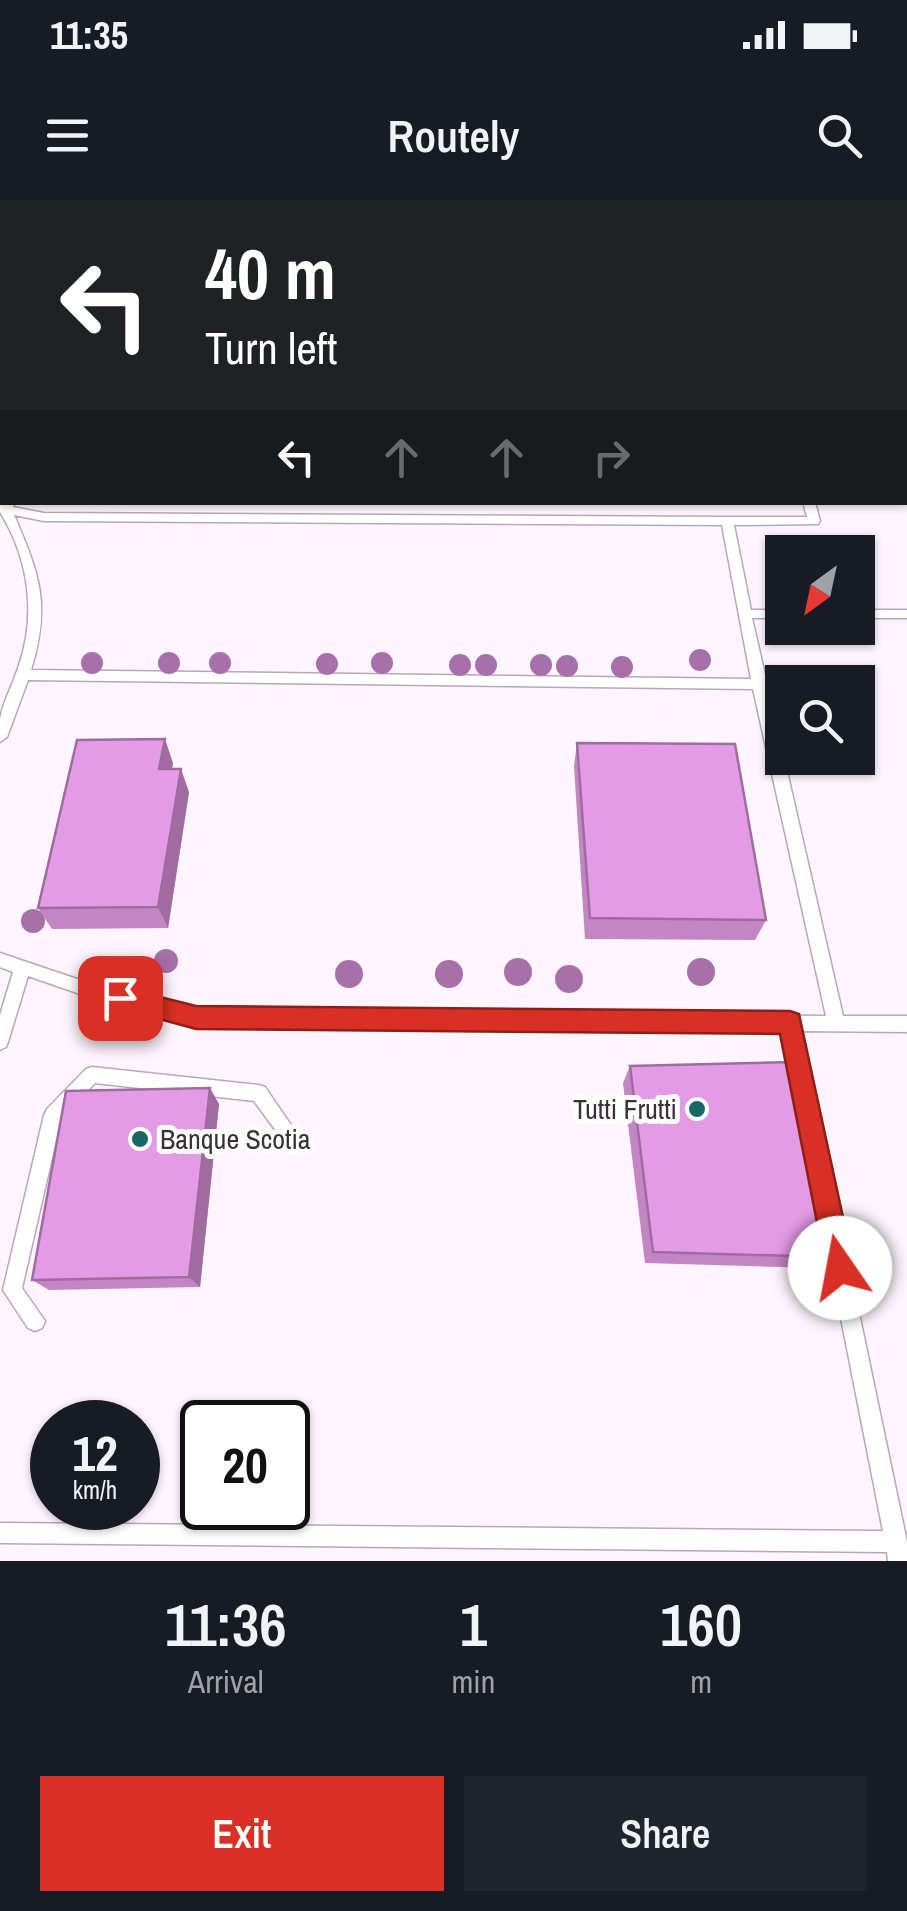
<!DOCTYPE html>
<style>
body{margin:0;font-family:"Archivo Narrow",sans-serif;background:#20242c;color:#f1f3f6;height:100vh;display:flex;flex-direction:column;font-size:38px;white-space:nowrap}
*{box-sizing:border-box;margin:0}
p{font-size:32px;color:#9ea1a6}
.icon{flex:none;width:55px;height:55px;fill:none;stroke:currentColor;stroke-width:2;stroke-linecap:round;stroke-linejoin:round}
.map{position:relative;height:1361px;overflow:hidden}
.panel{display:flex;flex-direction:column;background:#171b24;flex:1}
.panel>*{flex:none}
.banner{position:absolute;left:0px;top:0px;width:908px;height:305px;box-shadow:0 2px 8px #0004;background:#202124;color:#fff;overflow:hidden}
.needle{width:65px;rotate:213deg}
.buttons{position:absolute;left:765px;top:335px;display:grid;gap:20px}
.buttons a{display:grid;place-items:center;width:110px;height:110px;border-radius:0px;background:#171b24;box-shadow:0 2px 8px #0004;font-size:50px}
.speed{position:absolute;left:30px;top:1200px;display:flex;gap:20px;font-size:50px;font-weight:700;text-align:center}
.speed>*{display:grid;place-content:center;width:130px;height:130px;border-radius:50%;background:#171b24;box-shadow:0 2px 8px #0004;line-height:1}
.speed small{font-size:25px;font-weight:400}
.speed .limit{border:5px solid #111;border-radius:15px;background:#fff;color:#111}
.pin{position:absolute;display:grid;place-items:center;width:85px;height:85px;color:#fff;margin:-42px;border-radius:20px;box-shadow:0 5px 15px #0006}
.me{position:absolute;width:110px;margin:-55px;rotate:348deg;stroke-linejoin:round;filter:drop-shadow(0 0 8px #0008)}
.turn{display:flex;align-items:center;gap:35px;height:210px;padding:0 40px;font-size:45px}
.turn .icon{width:130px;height:130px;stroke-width:2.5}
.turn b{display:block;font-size:70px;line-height:85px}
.lanes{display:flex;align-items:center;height:95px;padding:0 40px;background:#0003;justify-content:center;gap:50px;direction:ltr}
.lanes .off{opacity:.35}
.eta{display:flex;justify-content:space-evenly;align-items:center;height:170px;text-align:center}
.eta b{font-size:60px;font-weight:600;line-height:70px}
.cta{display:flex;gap:20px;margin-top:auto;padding:20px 40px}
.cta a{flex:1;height:115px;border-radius:0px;background:#d93025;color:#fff;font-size:40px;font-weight:600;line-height:115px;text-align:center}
.cta a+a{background:#20242c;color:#f1f3f6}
.status{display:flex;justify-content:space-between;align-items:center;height:70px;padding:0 50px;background:#171b24;direction:ltr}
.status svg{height:28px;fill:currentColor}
header{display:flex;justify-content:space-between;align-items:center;height:130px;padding:0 40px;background:#171b24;font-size:45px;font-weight:600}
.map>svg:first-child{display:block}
</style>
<div class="status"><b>11:35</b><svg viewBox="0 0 49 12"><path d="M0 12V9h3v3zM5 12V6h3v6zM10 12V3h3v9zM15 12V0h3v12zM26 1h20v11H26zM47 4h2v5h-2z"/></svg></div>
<header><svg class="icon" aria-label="menu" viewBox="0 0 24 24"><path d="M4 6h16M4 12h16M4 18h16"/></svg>Routely<svg class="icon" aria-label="search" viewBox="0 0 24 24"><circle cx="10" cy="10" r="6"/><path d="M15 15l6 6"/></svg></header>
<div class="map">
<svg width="907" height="1361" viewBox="0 0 907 1361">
<rect width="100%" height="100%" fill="#fff5fe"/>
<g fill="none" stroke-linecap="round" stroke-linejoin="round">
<!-- service casing -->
<g stroke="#bba5ba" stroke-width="3">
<path id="service" d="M104,0H112L111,2H103Z
M251,0H259L258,2H250Z
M527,0H535V2H527Z
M645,0H653L654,2H646Z
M0,99H2V105H0Z
M905,146H907V152H905Z
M0,147H2V153H0Z
M3,302H15L13,307L44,313L727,317H807L803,302H815L820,321L818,324L734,325L751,410H782V418H752L843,816H907V832L800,831L907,1342V1361H888L887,1352L0,1343V1323L883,1331L784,830L196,825L83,795L28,776L8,842L6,847L0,850V815L13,772L0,767V753L83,781L196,811L826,816L753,489L28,480L7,537L0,542C0,535 0,526 0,519C3,502 13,484 18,468C37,415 29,359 0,312V304ZM14,315L44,321L722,325L751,479L31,470C51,405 40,375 14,315Z
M858,410H907V418H858Z
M92,867L259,885L265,887L291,925L288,931L282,933L276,931L254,901L95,883L61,919L22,1088L45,1121L42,1128L35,1131L28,1128L3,1090L44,915L47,909L86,869Z"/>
</g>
<!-- tertiary casing -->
<g stroke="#bba5ba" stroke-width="2">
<path id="tertiary" d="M840,0H862L863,2H841Z
M905,127L907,128V148L905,147Z"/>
</g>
<!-- service -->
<use href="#service" fill="#fff" fill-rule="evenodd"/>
<!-- tertiary -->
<use href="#tertiary" fill="#fff" fill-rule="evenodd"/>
</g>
<!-- trees -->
<g fill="#a870aa">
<circle cx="700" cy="460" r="11"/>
<circle cx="92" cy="463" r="11"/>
<circle cx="169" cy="463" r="11"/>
<circle cx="220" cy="463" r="11"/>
<circle cx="382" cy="463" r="11"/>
<circle cx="327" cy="464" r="11"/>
<circle cx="460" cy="465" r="11"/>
<circle cx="486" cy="465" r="11"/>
<circle cx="541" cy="465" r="11"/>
<circle cx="567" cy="466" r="11"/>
<circle cx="622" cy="467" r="11"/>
<circle cx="33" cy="721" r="12"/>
<circle cx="166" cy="761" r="12"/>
<circle cx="518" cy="772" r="14"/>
<circle cx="701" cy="772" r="14"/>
<circle cx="349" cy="774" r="14"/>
<circle cx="449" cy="774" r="14"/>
<circle cx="569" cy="779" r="14"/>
</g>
<!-- wall -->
<path fill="#c485c5" d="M0,0L2,2V93H0Z
M577,543L766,720L755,740L585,739L574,566Z
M173,563L172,569L189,592L168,728L52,729L38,708Z
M630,866L830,1057L815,1068L645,1063L623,883Z
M219,904L200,1087L49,1090L32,1080Z"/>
<!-- shaded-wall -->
<path fill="#a06ca0" d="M165,539L173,563L168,592L159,569Z
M181,569L189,592L168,728L158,707Z
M210,888L219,904L200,1087L189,1077Z"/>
<!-- building -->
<path fill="#e49be5" stroke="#a06ca0" stroke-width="2.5" d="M0,0H66L65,2H2V72H0Z
M129,0H232L231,2H129Z
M364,0H504V2H296H364Z
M165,539L159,569H181L158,707L38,708L77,540Z
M577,543L735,544L766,720L590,718Z
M794,862L830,1057L653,1052L630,866Z
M210,888L189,1077L32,1080L66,891Z"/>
<!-- route -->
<path fill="#d93025" stroke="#8d1f18" stroke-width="2.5" d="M120,787L196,806L790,811L799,814L854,1068L850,1077L840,1082L830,1077L826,1068L780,834L196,829L112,806L108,798L112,790Z"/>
<!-- markers -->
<g fill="#196767" stroke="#fff" stroke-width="4">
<circle cx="697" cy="909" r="10"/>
<circle cx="140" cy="939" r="10"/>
</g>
<g text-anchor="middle" stroke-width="10" stroke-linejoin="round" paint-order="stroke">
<!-- poi labels -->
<g font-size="28" fill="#393038" stroke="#fff" text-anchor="end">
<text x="677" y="919">Tutti Frutti</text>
<text x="160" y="949" text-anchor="start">Banque Scotia</text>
</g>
</g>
</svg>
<div class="buttons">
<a><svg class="needle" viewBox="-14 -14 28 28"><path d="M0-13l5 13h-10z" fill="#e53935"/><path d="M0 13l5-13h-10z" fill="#9ea1a6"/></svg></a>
<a><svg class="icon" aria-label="search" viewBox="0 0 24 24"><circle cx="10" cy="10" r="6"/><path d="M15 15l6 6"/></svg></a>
</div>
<div class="speed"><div>12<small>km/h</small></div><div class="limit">20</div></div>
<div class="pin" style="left:120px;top:798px;background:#d93025"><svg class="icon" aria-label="arrive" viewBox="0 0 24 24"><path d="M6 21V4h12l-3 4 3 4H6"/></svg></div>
<svg class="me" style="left:840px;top:1068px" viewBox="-20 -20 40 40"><circle r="19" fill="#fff"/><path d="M0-13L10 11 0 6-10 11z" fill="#d93025"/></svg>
<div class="banner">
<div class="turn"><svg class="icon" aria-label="left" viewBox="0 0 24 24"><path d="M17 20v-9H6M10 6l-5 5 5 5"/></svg><div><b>40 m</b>Turn left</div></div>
<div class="lanes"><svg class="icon" aria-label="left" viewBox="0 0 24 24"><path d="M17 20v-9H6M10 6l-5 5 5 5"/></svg><svg class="icon off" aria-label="ahead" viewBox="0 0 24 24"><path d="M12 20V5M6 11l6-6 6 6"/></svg><svg class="icon off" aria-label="ahead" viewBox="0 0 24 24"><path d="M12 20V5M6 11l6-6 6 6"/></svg><svg class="icon off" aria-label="right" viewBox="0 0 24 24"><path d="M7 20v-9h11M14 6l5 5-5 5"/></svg></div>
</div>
</div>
<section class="panel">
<div class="eta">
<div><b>11:36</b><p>Arrival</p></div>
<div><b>1</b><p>min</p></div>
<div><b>160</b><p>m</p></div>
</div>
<div class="cta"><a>Exit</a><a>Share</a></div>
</section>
